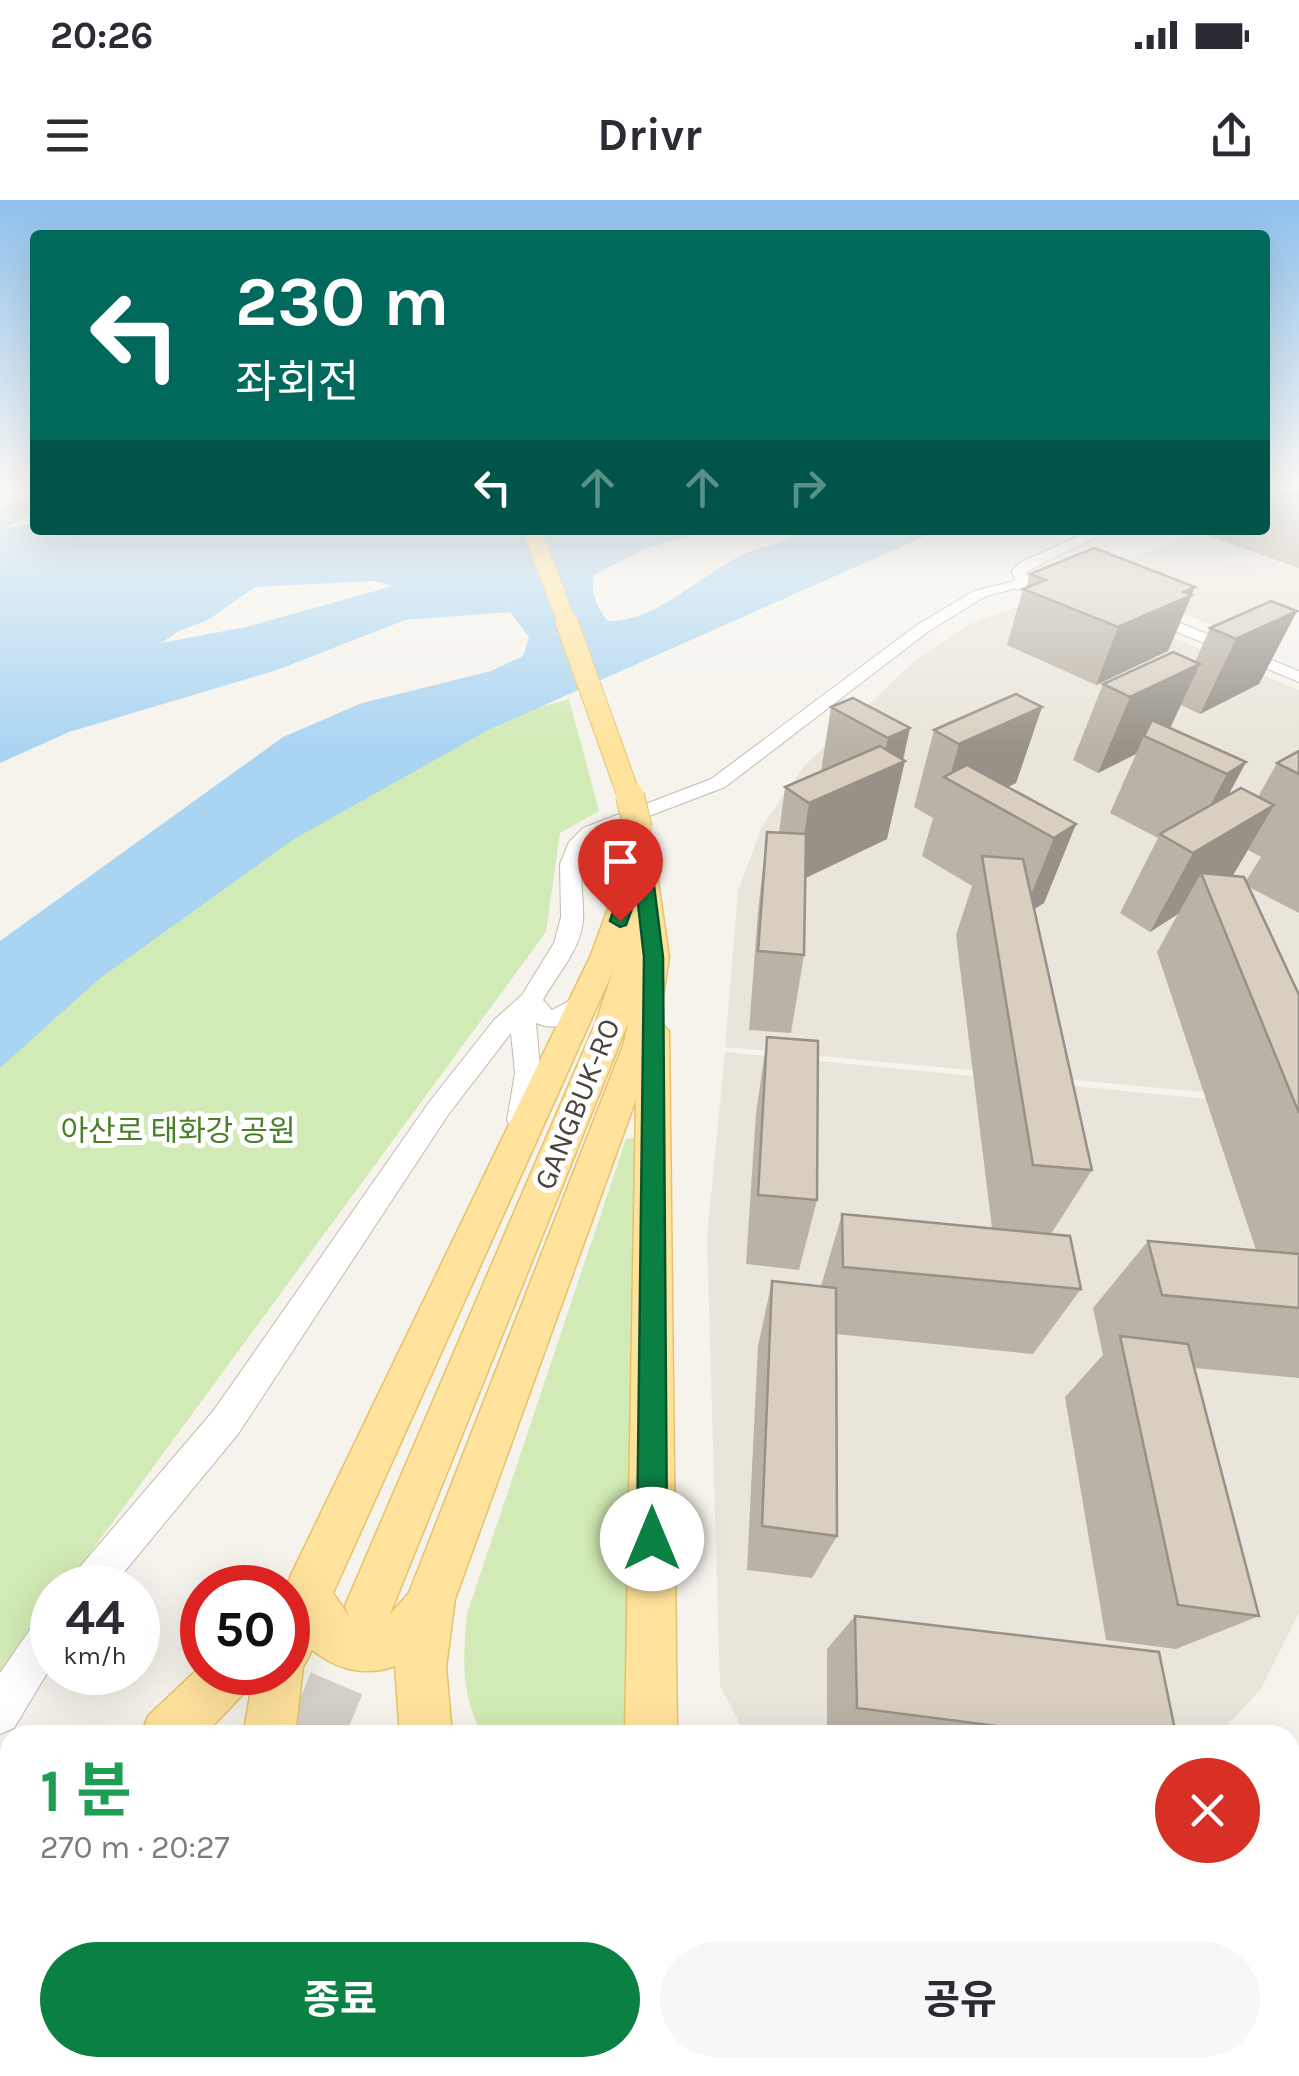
<!DOCTYPE html>
<html lang="ko">
<meta charset="utf-8">
<style>
body{margin:0;font-family:Karla,"Noto Sans KR",sans-serif;background:#f7f7f7;color:#2b2b33;height:100vh;display:flex;flex-direction:column;font-size:38px;white-space:nowrap}
*{box-sizing:border-box;margin:0}
p{font-size:32px;color:#7c7c81}
.icon{flex:none;width:55px;height:55px;fill:none;stroke:currentColor;stroke-width:2;stroke-linecap:round;stroke-linejoin:round}
.map{position:relative;flex:1;overflow:hidden}
.details{position:absolute;left:0px;top:1525px;width:1300px;height:352px;display:flex;flex-direction:column;background:#fff;border-radius:30px 30px 0 0;box-shadow:0 10px 40px #0002}
.details>*{flex:none}
.guide{position:absolute;left:30px;top:30px;width:1240px;height:305px;border-radius:10px;box-shadow:0 10px 40px #0002;background:#00695c;color:#fff;overflow:hidden}
.speed{position:absolute;left:30px;top:1365px;display:flex;gap:20px;font-size:50px;font-weight:700;text-align:center}
.speed>*{display:grid;place-content:center;width:130px;height:130px;border-radius:50%;background:#fff;box-shadow:0 10px 40px #0002;line-height:1}
.speed small{font-size:25px;font-weight:400}
.speed .limit{border:15px solid #d22;background:#fff;color:#111}
.pin{position:absolute;display:grid;place-items:center;width:85px;height:85px;color:#fff;margin:-102px -42px;border-radius:50% 50% 50% 0;rotate:-45deg;box-shadow:0 0 10px #0007}
.pin .icon{rotate:45deg}
.me{position:absolute;width:110px;margin:-55px;rotate:0deg;stroke-linejoin:round;filter:drop-shadow(0 0 8px #0008)}
.turn{display:flex;align-items:center;gap:35px;height:210px;padding:0 40px;font-size:45px}
.turn .icon{width:130px;height:130px;stroke-width:2.5}
.turn b{display:block;font-size:70px;line-height:85px}
.lanes{display:flex;align-items:center;height:95px;padding:0 40px;background:#0003;justify-content:center;gap:50px;direction:ltr}
.lanes .off{opacity:.35}
.round{display:grid;place-items:center;flex:none;width:105px;height:105px;border-radius:52px;background:#f7f7f7}
.overview{display:flex;align-items:center;justify-content:space-between;height:170px;padding:0 40px}
h1{font-size:60px;font-weight:700;line-height:75px;color:#1e9e55}
.button{display:flex;gap:20px;margin-top:auto;padding:20px 40px}
.button a{flex:1;height:115px;border-radius:60px;background:#0b8043;color:#fff;font-size:40px;font-weight:700;line-height:115px;text-align:center}
.button a+a{background:#f7f7f7;color:#2b2b33}
.status{display:flex;justify-content:space-between;align-items:center;height:70px;padding:0 50px;background:#fff;direction:ltr}
.status svg{height:28px;fill:currentColor}
header{display:flex;justify-content:space-between;align-items:center;height:130px;padding:0 40px;background:#fff;font-size:45px;font-weight:700}
.map>svg:first-child{display:block}
</style>
<div class="status"><b>20:26</b><svg viewBox="0 0 49 12"><path d="M0 12V9h3v3zM5 12V6h3v6zM10 12V3h3v9zM15 12V0h3v12zM26 1h20v11H26zM47 4h2v5h-2z"/></svg></div>
<header><svg class="icon" aria-label="menu" viewBox="0 0 24 24"><path d="M4 6h16M4 12h16M4 18h16"/></svg>Drivr<svg class="icon" aria-label="share" viewBox="0 0 24 24"><path d="M12 15V3M7 8l5-5 5 5M5 13v7h14v-7"/></svg></header>
<div class="map">
<svg width="1299" height="1876" viewBox="0 0 1299 1876">
<rect width="100%" height="100%" fill="#f6f3ec"/>
<!-- residential -->
<path fill="#eae5da" d="M1299,291V408L1239,436L1112,385L1104,370L1201,330H1265Z
M1051,394L1074,396L1299,490V901L725,847L738,691L762,626L804,566L914,461L968,425Z
M725,852L1299,908V1413L1261,1489L1218,1535H746L720,1486L707,1037Z"/>
<!-- green -->
<path fill="#d2eab5" d="M569,499L599,611L560,633L546,732L65,1387L52,1388V1405L0,1478V839L261,649L484,523Z
M642,937L625,1535H483C460,1496 463,1457 467,1414L626,939Z
M1299,1656V1808L1290,1806V1669Z"/>
<!-- water -->
<path fill="#a9d4f2" fill-rule="evenodd" d="M35,293V313L5,328L35,324V330H339L505,335L524,330H708L642,350L594,375C590,392 597,409 608,421C655,424 705,370 747,353C761,347 777,345 791,338L793,330H939L488,530L294,639L99,779L0,868V741L283,537L362,503L491,471L523,456L529,437L510,412L405,420L277,470L69,532L0,563V308ZM375,381L393,386L246,427L161,443L179,431L208,420L255,387Z"/>
<g fill="none" stroke-linecap="round" stroke-linejoin="round">
<!-- major-tunnel-far1 -->
<path stroke="#d4d0c8" stroke-width="45" stroke-dasharray="45 22" stroke-linecap="butt" d="M355,1440L361,1425"/>
<!-- major-tunnel -->
<path stroke="#d4d0c8" stroke-width="56" stroke-dasharray="56 28" stroke-linecap="butt" d="M315,1535L356,1437
M650,1868V1876"/>
<!-- minor casing -->
<g stroke="#c2bbae" stroke-width="2">
<path id="minor" d="M1092,330H1110L1026,372L1030,382L1064,384L1071,388L1069,391L1012,389L984,397L929,431L725,587L597,636C572,660 585,690 583,721C580,751 557,774 543,800L552,810L584,793L596,801C583,821 559,833 536,823L541,880L531,927L521,931L511,927L507,920L515,873L511,833L448,915L238,1234L111,1388H67L73,1375L214,1210L430,901L494,820L522,795L554,743L561,717L560,664L569,642L583,628L711,579L917,425L974,391L1015,381L1012,371L1019,363Z
M1138,410H1148L1299,471V482L1138,416Z
M52,1412V1465L14,1528L0,1534V1473L38,1418Z"/>
</g>
<!-- major casing -->
<g stroke="#e6c16a" stroke-width="3">
<path id="major" d="M641,646L654,654L669,757L659,821L669,831L677,1535H625L636,899L455,1399L446,1467L452,1535H400L395,1466C365,1477 338,1470 312,1450L303,1467L295,1535H243L252,1485L204,1535H141L148,1516L202,1465V1472H288L286,1388L291,1375L591,755L628,654ZM613,771L596,822L345,1406L349,1416L333,1393ZM628,823L624,843L409,1393L390,1414Z
M1299,1555V1625L1290,1628V1559Z
M0,1590L10,1592V1648L0,1646Z
M0,1719L10,1721V1868H33L17,1876L0,1875Z
M130,1868H197L194,1876H127Z
M413,1868H502L505,1876H416Z
M997,1868H1099L1102,1876H1000Z"/>
</g>
<!-- minor -->
<use href="#minor" fill="#fff" fill-rule="evenodd"/>
<!-- major -->
<use href="#major" fill="#ffe39c" fill-rule="evenodd"/>
<!-- major-bridge-far2 casing -->
<g stroke="#e6c16a" stroke-width="19" stroke-linecap="butt">
<path id="major-bridge-far2" d="M532,330L568,426"/>
</g>
<!-- major-bridge-far1 casing -->
<g stroke="#e6c16a" stroke-width="24" stroke-linecap="butt">
<path id="major-bridge-far1" d="M567,423L630,599"/>
</g>
<!-- major-bridge casing -->
<g stroke="#e6c16a" stroke-width="30" stroke-linecap="butt">
<path id="major-bridge" d="M630,596L638,629"/>
</g>
<!-- major-bridge-far2 -->
<use href="#major-bridge-far2" stroke="#ffe39c" stroke-width="18"/>
<!-- major-bridge-far1 -->
<use href="#major-bridge-far1" stroke="#ffe39c" stroke-width="22"/>
<!-- major-bridge -->
<use href="#major-bridge" stroke="#ffe39c" stroke-width="28"/>
</g>
<!-- wall -->
<path fill="#bab2a6" fill-rule="evenodd" d="M1265,287H1299V368L1211,337L1214,330H1265Z
M1030,374L1192,395L1168,451L1096,485L1007,445L1023,389L1026,388Z
M1297,411L1259,484L1200,514L1181,505L1170,528L1246,562L1228,596L1258,597L1277,563L1299,551V713L1249,687L1299,795V1178L1195,1168L1259,1416L1176,1449L1106,1440L1065,1197L1103,1155L1093,1108L1148,1041L1256,1050L1157,752L1178,714L1150,732L1120,713L1158,638L1110,613L1136,554L1098,573L1073,560L1103,484L1195,462L1210,428ZM1248,650L1261,657L1246,681L1232,676Z
M831,507L910,528L887,639L806,678L804,755L791,833L749,830L758,711L767,632L779,633L785,587L821,572Z
M1042,507L1016,583L1008,587L1076,624L1044,703L1034,709L1092,970L1051,1034L1081,1089L1033,1154L836,1134L837,1336L812,1378L747,1370L758,1146L772,1081L821,1086L842,1014L992,1028L956,735L972,686L922,656L933,618L914,607L934,530Z
M767,837L817,1000L799,1070L746,1064L756,913Z
M855,1416L1176,1535H870L827,1529V1449Z"/>
<!-- shaded-wall -->
<path fill="#979187" d="M1195,387L1168,451L1096,485L1118,427Z
M1297,411L1259,484L1200,514L1236,439Z
M1200,464L1165,539L1144,536L1136,554L1098,573L1130,497Z
M1042,507L1016,583L983,599L949,580L959,544Z
M910,528L902,562L905,561L887,639L797,682L809,603L881,572L888,538Z
M1246,562L1204,640L1187,649L1227,574Z
M1274,605L1228,684L1201,673L1178,714L1150,732L1193,653Z
M1076,624L1044,703L1022,717L1054,638Z"/>
<!-- building -->
<path fill="#d8cfc1" stroke="#979187" stroke-width="2.5" d="M1265,287H1299V298L1265,288Z
M1094,348L1195,387L1184,392L1192,395L1118,427L1023,389L1046,380L1030,374Z
M1271,401L1297,411L1236,439L1210,428Z
M1173,452L1200,464L1130,497L1103,484Z
M1016,494L1042,507L959,544L934,530Z
M853,498L910,528L888,538L831,507Z
M1152,520L1246,562L1227,574L1144,536Z
M880,546L905,561L809,603L785,587Z
M1299,551V574L1277,563Z
M967,565L1076,624L1054,638L944,577Z
M1241,588L1274,605L1193,653L1160,634Z
M767,632L806,634L804,755L758,751Z
M982,656L1023,659L1092,970L1033,965Z
M1201,673L1244,677L1299,795V913Z
M767,837L818,841L817,1000L758,995Z
M842,1014L1070,1036L1081,1089L843,1067Z
M1148,1041L1299,1054V1108L1162,1095Z
M772,1081L836,1088L837,1336L762,1326Z
M1120,1136L1188,1144L1259,1416L1178,1405Z
M855,1416L1159,1452L1176,1535H1066L857,1508Z"/>
<!-- sky -->
<linearGradient id="sky" x2="0" y2="1"><stop stop-color="#8fc1ec"/><stop offset="0.52" stop-color="#fbfaf6"/><stop offset="1" stop-color="#fbfaf6" stop-opacity="0"/></linearGradient>
<rect width="1299" height="550" fill="url(#sky)"/>
<!-- route -->
<path fill="#0b8043" stroke="#07532c" stroke-width="2.5" d="M641,649L650,654L663,757L667,1339L663,1350L652,1354L641,1350L637,1339L644,757L637,695L626,725L620,727L610,721L632,654Z"/>
<g text-anchor="middle" stroke-width="10" stroke-linejoin="round" paint-order="stroke">
<!-- street labels -->
<g font-size="30" fill="#4b4439" stroke="#fff">
<text transform="translate(577 904) rotate(-68)" y="10">GANGBUK-RO</text>
</g>
<!-- park labels -->
<g font-size="30" fill="#4a7f2a" stroke="#fff">
<text x="178" y="941">아산로 태화강 공원</text>
</g>
</g>
</svg>
<div class="speed"><div>44<small>km/h</small></div><div class="limit">50</div></div>
<div class="pin" style="left:620px;top:721px;background:#d93025"><svg class="icon" aria-label="arrive" viewBox="0 0 24 24"><path d="M6 21V4h12l-3 4 3 4H6"/></svg></div>
<svg class="me" style="left:652px;top:1339px" viewBox="-20 -20 40 40"><circle r="19" fill="#fff"/><path d="M0-13L10 11 0 6-10 11z" fill="#0b8043"/></svg>
<div class="guide">
<div class="turn"><svg class="icon" aria-label="left" viewBox="0 0 24 24"><path d="M17 20v-9H6M10 6l-5 5 5 5"/></svg><div><b>230 m</b>좌회전</div></div>
<div class="lanes"><svg class="icon" aria-label="left" viewBox="0 0 24 24"><path d="M17 20v-9H6M10 6l-5 5 5 5"/></svg><svg class="icon off" aria-label="ahead" viewBox="0 0 24 24"><path d="M12 20V5M6 11l6-6 6 6"/></svg><svg class="icon off" aria-label="ahead" viewBox="0 0 24 24"><path d="M12 20V5M6 11l6-6 6 6"/></svg><svg class="icon off" aria-label="right" viewBox="0 0 24 24"><path d="M7 20v-9h11M14 6l5 5-5 5"/></svg></div>
</div>
<section class="details">
<div class="overview"><div><h1>1 분</h1><p>270 m · 20:27</p></div><a class="round" style="background:#d93025;color:#fff"><svg class="icon" aria-label="close" viewBox="0 0 24 24"><path d="M6 6l12 12M18 6L6 18"/></svg></a></div>
<div class="button"><a>종료</a><a>공유</a></div>
</section>
</div>
